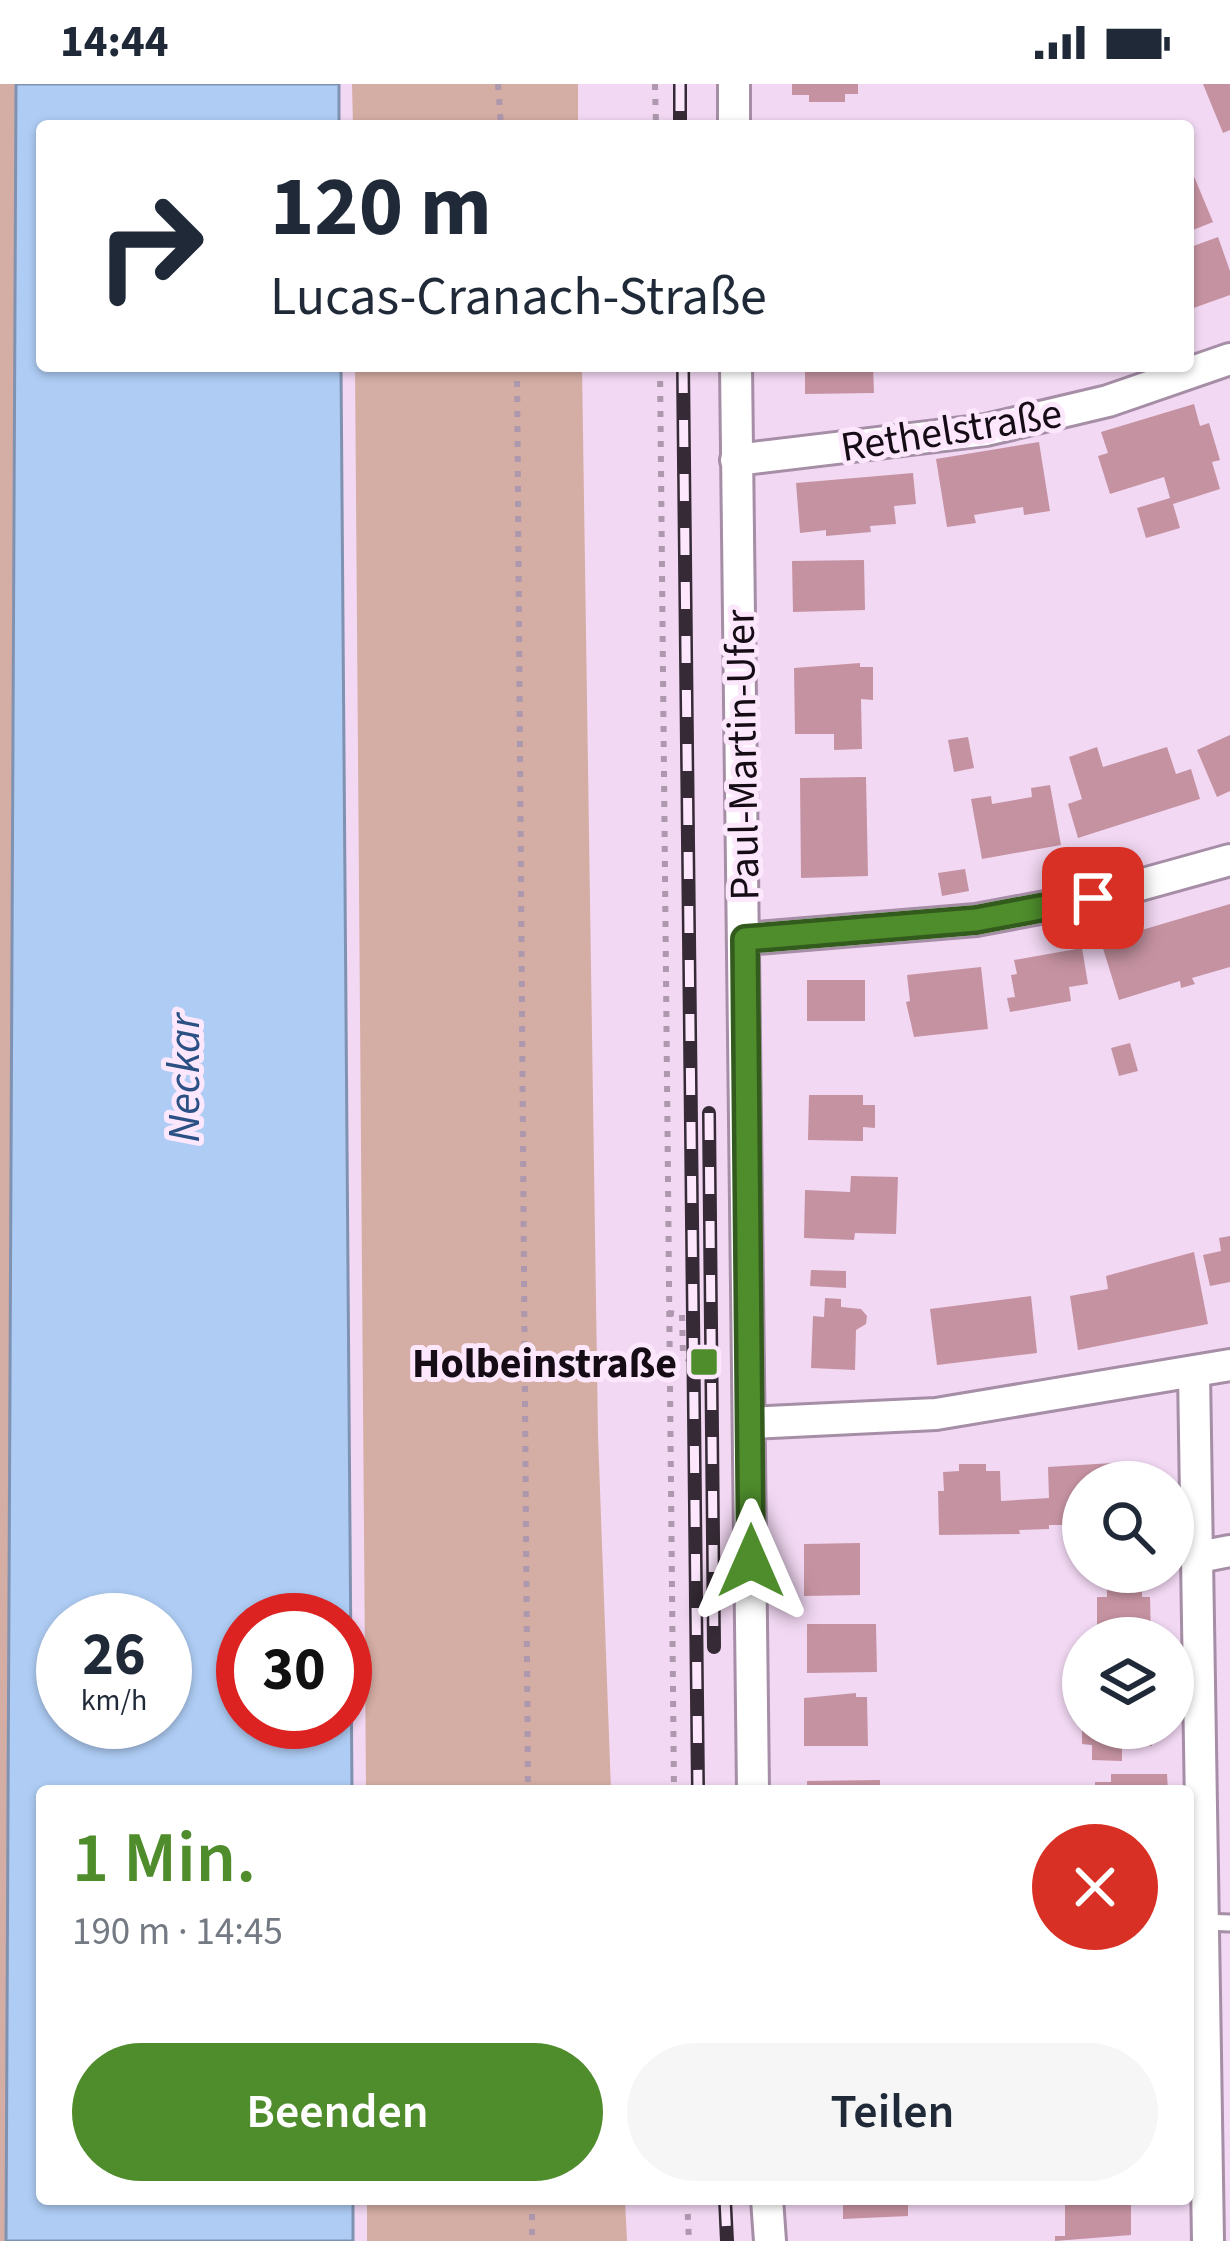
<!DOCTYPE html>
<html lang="de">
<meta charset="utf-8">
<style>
body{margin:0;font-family:"Source Sans 3",sans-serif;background:#f6f6f7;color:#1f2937;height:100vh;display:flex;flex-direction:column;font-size:45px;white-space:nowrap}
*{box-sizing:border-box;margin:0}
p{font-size:39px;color:#747a83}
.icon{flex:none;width:66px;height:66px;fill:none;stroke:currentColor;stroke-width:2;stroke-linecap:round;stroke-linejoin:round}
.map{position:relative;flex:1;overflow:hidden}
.details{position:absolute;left:36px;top:1701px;width:1158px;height:420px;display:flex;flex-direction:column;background:#fff;border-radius:12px;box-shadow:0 3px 9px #0004}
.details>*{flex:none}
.guide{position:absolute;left:36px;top:36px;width:1158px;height:252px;border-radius:12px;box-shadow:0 3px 9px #0004;background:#fff;color:#1f2937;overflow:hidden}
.tools{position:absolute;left:1062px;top:1377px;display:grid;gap:24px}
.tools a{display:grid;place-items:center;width:132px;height:132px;border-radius:50%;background:#fff;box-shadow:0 3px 9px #0004;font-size:60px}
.speed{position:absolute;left:36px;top:1509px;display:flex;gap:24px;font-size:60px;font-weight:700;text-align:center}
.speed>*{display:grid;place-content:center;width:156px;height:156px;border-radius:50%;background:#fff;box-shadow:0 3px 9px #0004;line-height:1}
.speed small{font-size:30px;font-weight:400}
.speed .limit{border:18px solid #d22;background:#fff;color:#111}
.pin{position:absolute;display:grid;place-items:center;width:102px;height:102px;color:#fff;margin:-51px;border-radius:24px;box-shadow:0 6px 18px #0006}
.me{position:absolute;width:132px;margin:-66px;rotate:0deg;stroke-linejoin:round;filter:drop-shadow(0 0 9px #0008)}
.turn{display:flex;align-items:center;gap:42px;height:252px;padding:0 36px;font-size:54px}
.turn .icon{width:156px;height:156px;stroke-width:2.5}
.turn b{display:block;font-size:84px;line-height:102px}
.round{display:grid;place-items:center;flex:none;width:126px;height:126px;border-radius:63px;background:#f6f6f7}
.overview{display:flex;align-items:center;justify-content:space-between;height:204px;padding:0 36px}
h1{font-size:72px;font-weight:600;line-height:90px;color:#4e8c2c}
.action{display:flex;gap:24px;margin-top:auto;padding:24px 36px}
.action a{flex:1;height:138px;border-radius:72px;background:#4e8c2c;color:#fff;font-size:48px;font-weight:600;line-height:138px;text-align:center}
.action a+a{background:#f6f6f7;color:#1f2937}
.status{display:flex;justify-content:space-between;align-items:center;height:84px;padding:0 60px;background:#fff;direction:ltr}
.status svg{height:33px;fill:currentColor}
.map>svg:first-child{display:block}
</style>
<div class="status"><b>14:44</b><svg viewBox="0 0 49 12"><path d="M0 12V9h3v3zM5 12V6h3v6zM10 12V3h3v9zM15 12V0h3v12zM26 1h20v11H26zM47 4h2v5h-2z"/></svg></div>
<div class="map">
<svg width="1230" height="2157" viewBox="0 0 1230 2157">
<rect width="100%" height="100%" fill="#f2d8f3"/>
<!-- green -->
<path fill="#d4ada4" d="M0,0H26L22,2157H0Z
M352,0H578V42H353Z
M355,282H582L598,1351L611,1707H366Z
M367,2115H625L627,2157H367Z"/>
<!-- water -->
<path fill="#aeccf4" stroke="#8092b1" stroke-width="3" fill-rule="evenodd" d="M16,0H339V42H42V282H341L352,1707H42V2115H353V2157H6ZM64,1536H165V1638H63ZM244,1536H345V1638H243Z"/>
<!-- building -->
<path fill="#c592a1" d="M792,0H858V10H845V18H809V11H792Z
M1203,0H1230V46L1223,49Z
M1188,78L1213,138L1188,148Z
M1218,153L1230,187V211L1188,226V164Z
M805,282H873L874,309L805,310Z
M1194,320L1200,342L1209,339L1220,376L1212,378L1220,405L1173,420L1180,444L1146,454L1137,424L1170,414L1164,393L1110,410L1098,372L1108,369L1101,348Z
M1039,358L1050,427L1024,431L1023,423L974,431L976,439L947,443L936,375Z
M913,389L916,420L894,422L896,440L870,442L871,448L826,452V446L800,449L796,399Z
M864,476L865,526L793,528L792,477Z
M860,579V583H873V616L861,615L862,665L834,666V650H795L794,584Z
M1230,651V707L1217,713L1197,666Z
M968,653L974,684L954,688L948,656Z
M1097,663L1103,683L1167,663L1176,690L1191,685L1200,715L1078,754L1068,720L1082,715L1069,673Z
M866,693L868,792L801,794L800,694Z
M1050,701L1061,761L982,775L971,715L991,712L992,720L1032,713L1031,704Z
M965,785L969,807L942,812L938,789Z
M1230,820V883L1192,894L1195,900L1181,904L1180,897L1119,916L1101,858Z
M1082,864L1088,900L1069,903L1071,917L1010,928L1007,914L1015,913L1011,891L1017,890L1014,876Z
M981,883L988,945L914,953L906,918L910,917L907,891Z
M807,896H865V937H807Z
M1130,959L1138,987L1119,992L1111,964Z
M809,1011H863V1021H875V1044L863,1043V1057L808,1056Z
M851,1092L898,1093L896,1150L855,1149L854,1156L804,1154L805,1106L850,1108Z
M1230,1152V1198L1210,1202L1203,1171L1221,1167L1219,1154Z
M1194,1168L1208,1240L1078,1266L1070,1212L1108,1205L1106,1192Z
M811,1186L846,1187V1204L810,1202Z
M1031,1212L1037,1269L937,1281L930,1225Z
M825,1214L841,1215V1223L861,1225L867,1232L866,1240L856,1246L855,1286L811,1284L813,1232L824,1233Z
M1112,1379H1141V1398H1083V1441H1049V1445L1019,1446L1020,1450L939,1451L938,1407H944L943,1388L959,1387V1380H986V1387H1000L1001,1417L1049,1414L1048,1383Z
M860,1459V1511L804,1512V1460Z
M1107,1488H1142V1513H1150L1151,1554H1097V1513H1107Z
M807,1540H876L877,1588L807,1589Z
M856,1609V1613H867L868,1662H804V1614Z
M1082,1644H1152V1662L1122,1661V1677L1092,1676V1661L1082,1660Z
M1111,1690H1167L1168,1707H1095V1698H1111Z
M880,1696V1707H807V1697Z
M843,2115H908V2132L843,2135Z
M1065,2115H1131V2151L1055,2157V2152H1065Z"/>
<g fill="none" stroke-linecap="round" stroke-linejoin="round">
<!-- service casing -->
<g stroke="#a58ea6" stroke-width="21">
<path id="service" d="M1204,1838L1230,1839"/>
</g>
<!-- minor casing -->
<g stroke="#a58ea6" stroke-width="36">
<path id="minor" d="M734,0V42
M736,282L753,1707
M736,376L986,346L1108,317L1230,275
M745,855L976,836L1093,814L1230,776
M1194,1289L1208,2157
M749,1339L936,1330L1230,1281
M1199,1473L1230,1467
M767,2115L770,2157"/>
</g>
<!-- path -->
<path stroke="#ad98ae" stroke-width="6" stroke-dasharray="6 9" stroke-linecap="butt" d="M498,0L501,42
M655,0L656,42
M517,282L528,1707
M660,282L674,1707
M668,1229L682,1230L683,1271L716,1299
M532,2115V2157
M687,2115L689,2157"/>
<!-- service -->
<use href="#service" stroke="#fff" stroke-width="15"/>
<!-- minor -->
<use href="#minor" stroke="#fff" stroke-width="30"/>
<!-- rail casing -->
<g stroke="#352a35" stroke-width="14">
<path id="rail" d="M680,0V42
M683,282L698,1707
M709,1029L714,1563
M725,2115L727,2157"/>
</g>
<!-- rail -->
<use href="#rail" stroke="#fce7fd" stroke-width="9" stroke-dasharray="27" stroke-linecap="butt"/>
</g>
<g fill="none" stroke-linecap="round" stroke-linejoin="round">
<!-- route casing -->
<g stroke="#335b1d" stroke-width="30">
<path id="route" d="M751,1477L745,855L976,836L1093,814"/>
</g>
<!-- route -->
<use href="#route" stroke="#4e8c2c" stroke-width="21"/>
</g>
<!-- markers -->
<rect fill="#4e8c2c" stroke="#fce7fd" stroke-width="4.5" x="689" y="1263" width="30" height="30" rx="6"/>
<g text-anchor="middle" stroke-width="10" stroke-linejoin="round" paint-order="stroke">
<!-- street labels -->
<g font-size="42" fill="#150c15" stroke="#fce7fd">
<text transform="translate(951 345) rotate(-9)" y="15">Rethelstraße</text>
<text transform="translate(741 671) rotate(-91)" y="15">Paul-Martin-Ufer</text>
</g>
<!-- poi labels -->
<g font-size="42" font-weight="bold" fill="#150c15" stroke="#fce7fd" text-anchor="end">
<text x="677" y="1293">Holbeinstraße</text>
</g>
<!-- water labels -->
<g font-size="45" font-style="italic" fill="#2b5184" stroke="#fce7fd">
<text transform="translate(183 994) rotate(-90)" y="16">Neckar</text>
</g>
</g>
</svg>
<div class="tools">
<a><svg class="icon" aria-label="search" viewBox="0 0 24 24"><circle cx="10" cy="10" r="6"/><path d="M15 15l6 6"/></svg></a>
<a><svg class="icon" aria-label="layers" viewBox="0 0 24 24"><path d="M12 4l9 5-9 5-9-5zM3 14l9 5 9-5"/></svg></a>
</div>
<div class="speed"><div>26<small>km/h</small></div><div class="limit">30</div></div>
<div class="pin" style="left:1093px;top:814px;background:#d93025"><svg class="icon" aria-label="arrive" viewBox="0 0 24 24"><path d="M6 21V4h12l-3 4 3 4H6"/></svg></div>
<svg class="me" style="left:751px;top:1477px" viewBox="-20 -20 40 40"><path d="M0-17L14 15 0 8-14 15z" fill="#4e8c2c" stroke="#fff" stroke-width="4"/></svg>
<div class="guide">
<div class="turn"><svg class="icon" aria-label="right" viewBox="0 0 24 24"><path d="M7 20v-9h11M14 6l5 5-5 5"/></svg><div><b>120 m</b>Lucas-Cranach-Straße</div></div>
</div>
<section class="details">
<div class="overview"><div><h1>1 Min.</h1><p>190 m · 14:45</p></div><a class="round" style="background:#d93025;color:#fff"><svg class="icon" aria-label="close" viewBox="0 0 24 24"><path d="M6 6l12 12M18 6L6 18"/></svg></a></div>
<div class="action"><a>Beenden</a><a>Teilen</a></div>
</section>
</div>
